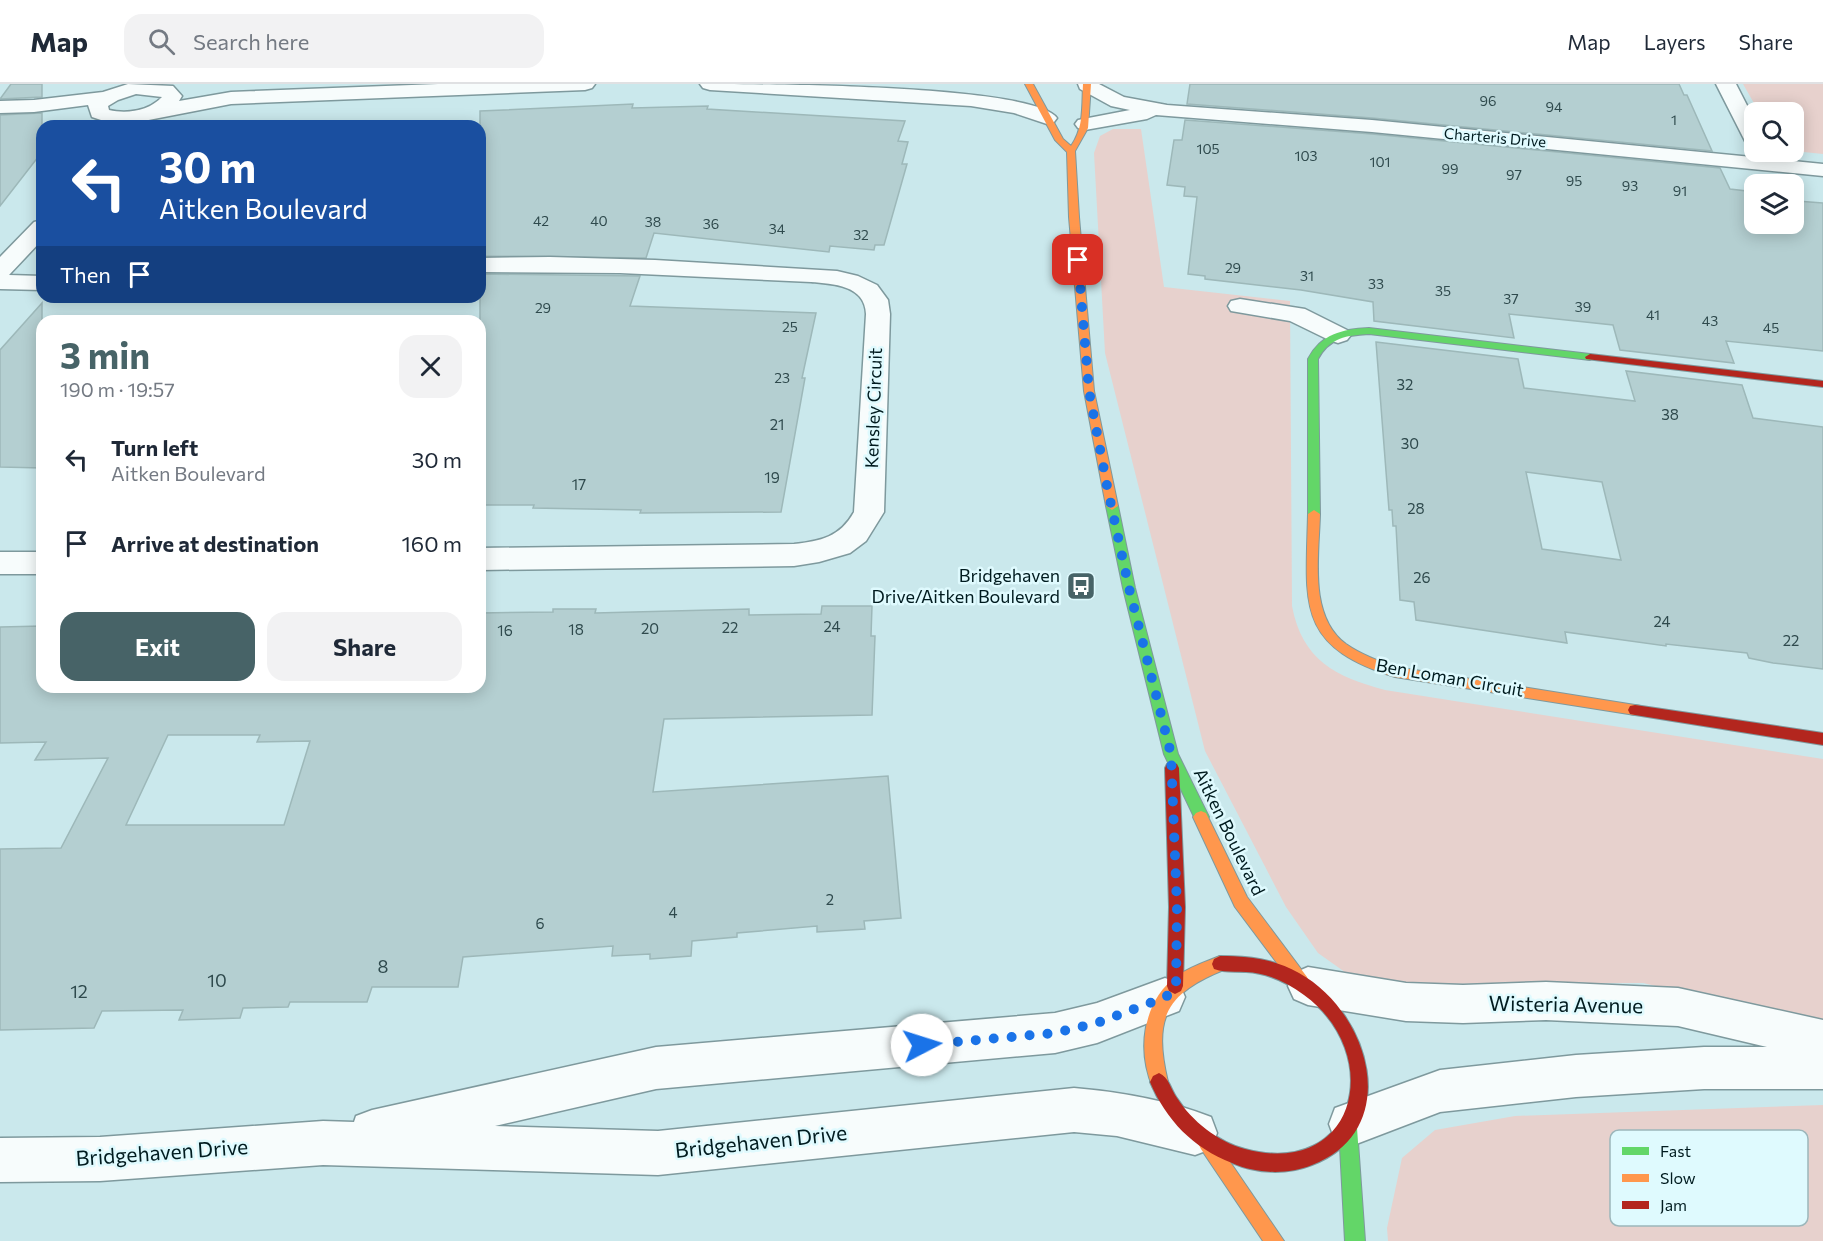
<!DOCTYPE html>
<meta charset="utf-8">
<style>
body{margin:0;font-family:Commissioner,sans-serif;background:#f2f2f3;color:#1f2937;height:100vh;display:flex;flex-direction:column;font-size:22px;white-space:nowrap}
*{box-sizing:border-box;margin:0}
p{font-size:20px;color:#747a83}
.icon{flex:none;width:33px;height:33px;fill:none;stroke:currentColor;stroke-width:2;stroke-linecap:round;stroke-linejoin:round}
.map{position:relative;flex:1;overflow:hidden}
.details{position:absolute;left:36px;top:231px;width:450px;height:378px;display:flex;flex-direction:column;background:#fff;border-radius:18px;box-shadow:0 3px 15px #0003}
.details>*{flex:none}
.banner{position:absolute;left:36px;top:36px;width:450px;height:183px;border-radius:18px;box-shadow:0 3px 15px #0003;background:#1a4fa0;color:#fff;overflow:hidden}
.fabs{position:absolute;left:1744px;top:18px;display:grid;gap:12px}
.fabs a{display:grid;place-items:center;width:60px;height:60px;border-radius:12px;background:#fff;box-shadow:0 3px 15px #0003;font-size:30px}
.pin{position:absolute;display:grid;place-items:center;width:51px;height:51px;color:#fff;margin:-26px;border-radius:12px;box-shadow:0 3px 9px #0006}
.me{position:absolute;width:66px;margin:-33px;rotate:85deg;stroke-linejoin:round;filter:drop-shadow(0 0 4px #0008)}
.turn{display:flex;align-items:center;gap:21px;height:126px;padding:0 24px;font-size:27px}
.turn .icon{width:78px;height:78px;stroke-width:2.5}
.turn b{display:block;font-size:42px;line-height:51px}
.then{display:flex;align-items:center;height:57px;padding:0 24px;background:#0003;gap:12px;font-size:22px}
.round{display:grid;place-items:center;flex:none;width:63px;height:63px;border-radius:18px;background:#f2f2f3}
.summary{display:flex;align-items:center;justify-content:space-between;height:102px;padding:0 24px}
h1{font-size:36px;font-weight:700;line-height:45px;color:#476367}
.primary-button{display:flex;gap:12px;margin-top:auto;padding:12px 24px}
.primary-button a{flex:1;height:69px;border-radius:18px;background:#476367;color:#fff;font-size:24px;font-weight:700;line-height:69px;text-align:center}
.primary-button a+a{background:#f2f2f3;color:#1f2937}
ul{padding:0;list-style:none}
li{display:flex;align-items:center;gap:18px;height:84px;padding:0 24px}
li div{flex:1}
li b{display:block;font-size:22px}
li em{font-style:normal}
header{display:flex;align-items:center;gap:36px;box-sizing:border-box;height:84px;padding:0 30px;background:#fff;border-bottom:2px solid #e0e1e3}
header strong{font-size:28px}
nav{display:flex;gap:33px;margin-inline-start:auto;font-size:21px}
.search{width:420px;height:54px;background:#f2f2f3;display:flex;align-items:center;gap:15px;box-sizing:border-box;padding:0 21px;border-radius:18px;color:#747a83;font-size:22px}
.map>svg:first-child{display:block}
</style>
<header>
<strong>Map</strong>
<div class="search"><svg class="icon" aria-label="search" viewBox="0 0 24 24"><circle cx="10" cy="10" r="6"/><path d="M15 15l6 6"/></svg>Search here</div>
<nav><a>Map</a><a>Layers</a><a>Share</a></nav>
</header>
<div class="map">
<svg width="1823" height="1157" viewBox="0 0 1823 1157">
<rect width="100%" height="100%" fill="#cae8ec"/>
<!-- green -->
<path fill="#e7d1cd" d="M1743,0H1823V70L1794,67V28H1759Z
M1113,45H1141L1164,203L1290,217L1292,522C1302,576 1336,593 1385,606L1823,675V941L1643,899L1419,900L1349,891L1318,869L1286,823L1205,667L1105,269L1094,69L1100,52Z
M1823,1021V1157H1388L1387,1144L1402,1074L1435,1046L1515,1032Z"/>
<!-- building -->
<path fill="#b4cfd1" stroke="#9db8b9" stroke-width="1.5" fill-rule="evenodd" d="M11,0H42V13L0,15Z
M1190,0H1679L1684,11H1687L1712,67L1372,34L1187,20Z
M633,20L632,24L708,22L707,25L905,37L898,57L908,58L902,80H907L884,161H875L874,166L830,162L829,168L654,149L646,174L480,172V27Z
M42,29V68L0,122V31Z
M1185,36L1372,50L1720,84L1730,105L1755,108V140H1794V112L1797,117L1823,119V267L1726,257L1734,279L1620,266L1613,241L1509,230L1514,254L1374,237L1373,218L1301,206L1205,195V192L1188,190L1197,113L1184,112L1185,103L1167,101L1174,56H1182Z
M480,190L640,192L630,222L816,229L802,294H805L781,428L640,429L641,426L533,424L534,421H480Z
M42,219V384L0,383V266Z
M1376,258L1518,275L1524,304L1635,317L1626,287L1742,301L1753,334L1823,343V585L1773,579L1749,574L1747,569L1666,560V562L1565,548L1567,559L1416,536L1414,518L1400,516L1396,442H1393L1392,426H1389ZM1526,388L1602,398L1621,476L1542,465Z
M822,522H872L871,552H875L872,631L664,635L653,708L888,692L901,834L864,837L865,845L817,848V842L737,849V853L692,857L691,872L650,875V870L612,872L613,862L463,873L458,903H372L367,918H290L288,923L243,924L240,934L179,936L183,926L102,927L94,944L0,946V765L61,764L108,674L35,676L46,658L0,659V543L42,542V603H480V529L553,528V525H596L595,529L749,525V531L821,530ZM168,651H260L257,658L310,657L284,741H126Z"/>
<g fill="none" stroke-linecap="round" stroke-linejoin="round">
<!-- street casing -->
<g stroke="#7e999d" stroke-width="3">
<path id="street" d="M128,0L173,2L182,12L179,17L231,8L438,0H595L592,4L585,6L231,20L128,40L107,38L92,33L88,21L34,28L0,29V17L34,16L103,8ZM136,10L162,13C149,27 127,30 109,26L108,22L118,16Z
M700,0C752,0 1033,0 1057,34L1054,38L1047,40L1014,29L971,22L710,6L703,4Z
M1078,0H1099L1124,13L1167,21L1372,36L1823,80V92L1372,48L1156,31L1147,35L1085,46L1078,44L1075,40L1078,36L1130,26L1111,22L1080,5Z
M1716,0H1736L1755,37V63L1748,61L1745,57Z
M42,136V156L9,191L42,192V206L0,205V173L34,138Z
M550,173L655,176L837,187L858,192L877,201L888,216L890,230L884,428L866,457L850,469L819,478L794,482L480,486V464L794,460C821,457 840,453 854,428L866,230C865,201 833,200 811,198L620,189L480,188V174Z
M1240,215L1305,225L1347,246L1351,251L1347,256L1338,259L1329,256L1290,237L1231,227L1228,222L1231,217Z
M0,468H42V490H0Z
M1308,883L1406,899L1463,901L1546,898L1678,904L1823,936V1005H1704L1576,1013L1440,1028L1351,1062L1335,1056L1329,1040L1335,1024L1440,986L1576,971L1704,963H1767L1678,942L1546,936L1463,939L1406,937L1308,921L1294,915L1288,902L1294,889Z
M1165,894L1179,899L1185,913L1179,927L1097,959L1055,969L656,1005L495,1042L658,1047L1074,1004C1120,1008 1168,1016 1211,1033L1217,1049L1211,1065L1195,1071L1117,1052L1074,1048L658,1091L323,1081L100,1097L0,1098V1054L100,1053L323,1037L354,1038L356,1032L372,1026L656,963L1055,929L1097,919Z"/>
</g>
<!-- fast casing -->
<g stroke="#7e999d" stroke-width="2">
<path id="fast" d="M1369,244L1590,270L1595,273L1590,276L1369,250C1347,251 1329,254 1318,275L1320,430L1314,434L1310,433L1308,430V275C1321,250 1342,245 1369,244Z
M1112,418L1118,422L1135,504L1178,670L1209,733L1206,737L1201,739L1196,737L1164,670L1123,504L1106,422Z
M1348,1035L1354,1038L1357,1044L1365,1157H1345L1339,1044L1342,1038Z"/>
</g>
<!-- slow casing -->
<g stroke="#7e999d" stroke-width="2">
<path id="slow" d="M1025,0H1033L1063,55L1071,62C1084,44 1082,21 1083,0H1091L1088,44L1075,67L1079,133L1094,307L1118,422L1112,426L1106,422L1084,307L1069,133L1067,68L1055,56Z
M1314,426L1320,430C1319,471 1308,532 1346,560C1362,571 1379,577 1396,583L1635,621L1640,622L1642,626L1640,630L1635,631L1395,593C1295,562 1306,520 1308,430Z
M1201,727L1206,729L1247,813L1307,893L1309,898L1307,903L1301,906L1295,903L1235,823L1193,733L1196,729Z
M1220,872L1226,875L1228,880L1226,885C1165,909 1153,935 1168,998L1165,1004L1159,1007L1153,1004C1137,967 1142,917 1177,892C1190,883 1205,878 1220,872Z
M1207,1050L1213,1053L1284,1157H1263L1201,1065L1198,1059L1201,1053Z"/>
</g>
<!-- jam casing -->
<g stroke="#7e999d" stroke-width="2">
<path id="jam" d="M1590,270L1823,297V303L1586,275L1585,273Z
M1635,621L1823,649V661L1635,631L1630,630L1628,626L1630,622Z
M1172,678L1177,680L1179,684L1185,823L1183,902L1181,907L1175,910L1169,907L1167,902L1169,823L1165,684L1167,680Z
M1220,872C1249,872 1274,875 1299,889C1370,928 1404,1046 1312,1081C1287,1091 1257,1090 1232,1079C1193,1064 1166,1036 1150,998L1153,992L1159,989C1169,993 1171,1006 1177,1014C1192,1037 1218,1058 1245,1065C1358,1095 1385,969 1304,911C1286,898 1268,889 1246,888C1235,887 1224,889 1214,885L1212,880L1214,875Z"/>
</g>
<!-- street -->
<use href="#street" fill="#f7fcfc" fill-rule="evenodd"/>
<!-- fast -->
<use href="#fast" fill="#63d668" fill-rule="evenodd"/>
<!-- slow -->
<use href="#slow" fill="#ff974d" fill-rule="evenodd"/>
<!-- jam -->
<use href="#jam" fill="#b3261e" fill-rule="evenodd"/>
</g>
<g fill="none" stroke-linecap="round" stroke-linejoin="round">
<!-- route -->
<path stroke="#1a73e8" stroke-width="10" stroke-dasharray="0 18" d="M922,961L1055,949L1097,939L1166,913L1176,902L1177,823L1171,670L1129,504L1107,402L1089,307L1078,176"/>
</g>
<!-- icons -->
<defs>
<g id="bus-square" transform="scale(1.5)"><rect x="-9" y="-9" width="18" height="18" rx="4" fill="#476367" stroke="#dffafe"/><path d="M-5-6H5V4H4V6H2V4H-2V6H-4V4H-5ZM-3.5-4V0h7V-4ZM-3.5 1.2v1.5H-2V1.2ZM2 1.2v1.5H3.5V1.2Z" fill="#fff"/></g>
</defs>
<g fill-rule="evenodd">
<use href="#bus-square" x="1081" y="502"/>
</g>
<g text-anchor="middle" stroke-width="5" stroke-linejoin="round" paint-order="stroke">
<!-- far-number labels -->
<g font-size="14" fill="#2f4a4d">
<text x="1488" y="22">96</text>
<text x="1554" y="28">94</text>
<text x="1674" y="41">1</text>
<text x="1208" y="70">105</text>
<text x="1306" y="77">103</text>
<text x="1380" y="83">101</text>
<text x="1450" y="90">99</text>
<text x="1514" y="96">97</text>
<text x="1574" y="102">95</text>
<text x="1630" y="107">93</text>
<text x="1680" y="112">91</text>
<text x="541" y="142">42</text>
<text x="599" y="142">40</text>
<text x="653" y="143">38</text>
<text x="711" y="145">36</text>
<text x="777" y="150">34</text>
<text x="861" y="156">32</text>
<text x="1233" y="189">29</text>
<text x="1307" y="197">31</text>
<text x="1376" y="205">33</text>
<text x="1443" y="212">35</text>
<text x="1511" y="220">37</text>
<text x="1583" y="228">39</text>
<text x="543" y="229">29</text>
<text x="1653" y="236">41</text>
<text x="1710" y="242">43</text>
<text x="790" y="248">25</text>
<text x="1771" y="249">45</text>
<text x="782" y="299">23</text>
</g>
<!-- far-street labels -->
<g font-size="15" fill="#001b1f" stroke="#dffafe">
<text transform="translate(1495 54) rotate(5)" y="5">Charteris Drive</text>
</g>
<!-- number labels -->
<g font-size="15" fill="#2f4a4d">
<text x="1405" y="306">32</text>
<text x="1670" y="336">38</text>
<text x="777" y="346">21</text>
<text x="1410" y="365">30</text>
<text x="772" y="399">19</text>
<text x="579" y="406">17</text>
<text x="1416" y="430">28</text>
<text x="1422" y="499">26</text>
<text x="1662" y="543">24</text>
<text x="832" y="548">24</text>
<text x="730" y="549">22</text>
<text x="650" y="550">20</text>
<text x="576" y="551">18</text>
<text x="505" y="552">16</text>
<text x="1791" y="562">22</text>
<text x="830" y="821">2</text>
<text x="673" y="834">4</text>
<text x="540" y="845">6</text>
</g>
<!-- street labels -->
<g font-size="18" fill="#001b1f" stroke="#dffafe">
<text transform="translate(874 324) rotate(-88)" y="6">Kensley Circuit</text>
<text transform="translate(1450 594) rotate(10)" y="6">Ben Loman Circuit</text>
<text transform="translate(1229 748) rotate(64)" y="6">Aitken Boulevard</text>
</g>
<!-- poi labels -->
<g font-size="18" fill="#001b1f" stroke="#dffafe" text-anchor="end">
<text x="1060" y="498">Bridgehaven<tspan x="1060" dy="21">Drive/Aitken Boulevard</tspan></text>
</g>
<!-- near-number labels -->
<g font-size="18" fill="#2f4a4d">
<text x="383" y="889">8</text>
<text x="217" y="903">10</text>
<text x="79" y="914">12</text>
</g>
<!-- near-street labels -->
<g font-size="21" fill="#001b1f" stroke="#dffafe">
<text transform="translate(1566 921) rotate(1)" y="7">Wisteria Avenue</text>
<text transform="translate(761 1058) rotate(-6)" y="7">Bridgehaven Drive</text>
<text transform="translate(162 1069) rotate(-4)" y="7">Bridgehaven Drive</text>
</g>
</g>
<!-- legend -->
<rect x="1610" y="1046" width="198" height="96" rx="9" fill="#dffafe" stroke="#9cb7bb" stroke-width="1.5"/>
<rect x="1622" y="1063" width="27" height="8" fill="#63d668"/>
<rect x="1622" y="1090" width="27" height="8" fill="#ff974d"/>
<rect x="1622" y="1117" width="27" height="8" fill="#b3261e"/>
<g font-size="16" fill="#001b1f">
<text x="1660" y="1073">Fast</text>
<text x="1660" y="1100">Slow</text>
<text x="1660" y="1127">Jam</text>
</g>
</svg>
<div class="fabs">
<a><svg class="icon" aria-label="search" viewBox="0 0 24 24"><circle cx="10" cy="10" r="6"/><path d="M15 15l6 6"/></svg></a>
<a><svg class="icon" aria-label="layers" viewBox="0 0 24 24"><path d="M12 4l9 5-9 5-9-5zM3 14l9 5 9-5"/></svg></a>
</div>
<div class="pin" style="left:1078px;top:176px;background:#d93025"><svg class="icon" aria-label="arrive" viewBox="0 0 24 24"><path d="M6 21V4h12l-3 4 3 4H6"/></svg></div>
<svg class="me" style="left:922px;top:961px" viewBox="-20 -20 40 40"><circle r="19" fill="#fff"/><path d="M0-13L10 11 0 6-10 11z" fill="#1a73e8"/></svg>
<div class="banner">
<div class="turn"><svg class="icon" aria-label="left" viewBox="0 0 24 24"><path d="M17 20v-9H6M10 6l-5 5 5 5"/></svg><div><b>30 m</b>Aitken Boulevard</div></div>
<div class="then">Then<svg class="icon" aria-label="arrive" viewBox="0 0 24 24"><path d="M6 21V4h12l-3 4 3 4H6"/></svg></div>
</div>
<section class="details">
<div class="summary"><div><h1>3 min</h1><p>190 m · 19:57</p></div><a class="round"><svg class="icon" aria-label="close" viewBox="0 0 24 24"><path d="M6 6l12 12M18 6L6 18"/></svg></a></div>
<ul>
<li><svg class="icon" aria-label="left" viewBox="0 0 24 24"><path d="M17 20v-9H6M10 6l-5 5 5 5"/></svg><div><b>Turn left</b><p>Aitken Boulevard</p></div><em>30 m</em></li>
<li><svg class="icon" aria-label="arrive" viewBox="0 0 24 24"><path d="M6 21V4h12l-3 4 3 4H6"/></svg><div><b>Arrive at destination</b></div><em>160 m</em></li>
</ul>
<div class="primary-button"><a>Exit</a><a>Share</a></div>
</section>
</div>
